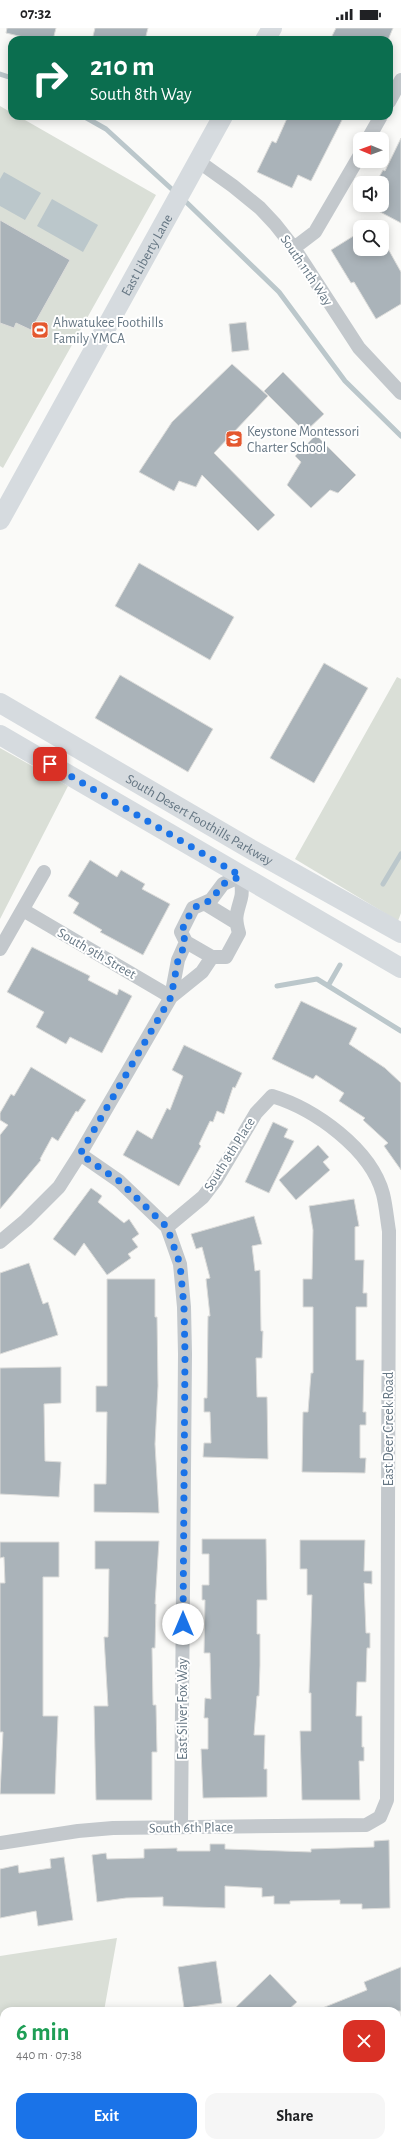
<!DOCTYPE html>
<meta charset="utf-8">
<style>
body{margin:0;font-family:"Alegreya Sans",sans-serif;background:#f6f6f6;color:#202124;height:100vh;display:flex;flex-direction:column;font-size:15px;white-space:nowrap}
*{box-sizing:border-box;margin:0}
p{font-size:13px;color:#757577}
.icon{flex:none;width:22px;height:22px;fill:none;stroke:currentColor;stroke-width:2;stroke-linecap:round;stroke-linejoin:round}
.map{position:relative;flex:1;overflow:hidden}
.sheet{position:absolute;left:0px;top:1979px;width:401px;height:140px;display:flex;flex-direction:column;background:#fff;border-radius:12px 12px 0 0;box-shadow:0 2px 10px #0003}
.sheet>*{flex:none}
.banner{position:absolute;left:8px;top:8px;width:385px;height:84px;border-radius:12px;box-shadow:0 2px 10px #0003;background:#0b6e4f;color:#fff;overflow:hidden}
.needle{width:26px;rotate:271deg}
.buttons{position:absolute;left:353px;top:104px;display:grid;gap:8px}
.buttons a{display:grid;place-items:center;width:36px;height:36px;border-radius:8px;background:#fff;box-shadow:0 2px 10px #0003;font-size:20px}
.pin{position:absolute;display:grid;place-items:center;width:34px;height:34px;color:#fff;margin:-17px;border-radius:8px;box-shadow:0 2px 6px #0006}
.me{position:absolute;width:44px;margin:-22px;rotate:0deg;stroke-linejoin:round;filter:drop-shadow(0 0 3px #0008)}
.turn{display:flex;align-items:center;gap:14px;height:84px;padding:0 16px;font-size:18px}
.turn .icon{width:52px;height:52px;stroke-width:2.5}
.turn b{display:block;font-size:28px;line-height:34px}
.round{display:grid;place-items:center;flex:none;width:42px;height:42px;border-radius:12px;background:#f6f6f6}
.overview{display:flex;align-items:center;justify-content:space-between;height:68px;padding:0 16px}
h1{font-size:24px;font-weight:700;line-height:30px;color:#1e9e55}
.cta{display:flex;gap:8px;margin-top:auto;padding:8px 16px}
.cta a{flex:1;height:46px;border-radius:12px;background:#1a73e8;color:#fff;font-size:16px;font-weight:700;line-height:46px;text-align:center}
.cta a+a{background:#f6f6f6;color:#202124}
.status{display:flex;justify-content:space-between;align-items:center;height:28px;padding:0 20px;background:#fff;direction:ltr}
.status svg{height:11px;fill:currentColor}
.map>svg:first-child{display:block}
</style>
<div class="status"><b>07:32</b><svg viewBox="0 0 49 12"><path d="M0 12V9h3v3zM5 12V6h3v6zM10 12V3h3v9zM15 12V0h3v12zM26 1h20v11H26zM47 4h2v5h-2z"/></svg></div>
<div class="map">
<svg width="401" height="2119" viewBox="0 0 401 2119">
<rect width="100%" height="100%" fill="#fafaf8"/>
<!-- green -->
<path fill="#dadfd7" d="M0,78L12,85V88H18L156,167L3,440L0,438Z
M397,649L401,651V885L398,893L295,831Z
M0,720L68,758L0,891Z
M117,1910L104,1983H4V2105L0,2104V1928Z"/>
<!-- water -->
<path fill="#bbc7cb" d="M4,144L41,165L25,192L0,178V151Z
M52,171L98,197L83,224L37,198Z"/>
<g fill="none" stroke-linecap="round" stroke-linejoin="round">
<!-- stream -->
<path stroke="#bbc7cb" stroke-width="5" d="M0,46L12,50
M83,88L106,101L176,165
M182,170L279,264L345,353L401,408
M383,856L401,826
M277,958L317,951L401,1003
M328,958L340,937"/>
</g>
<!-- building -->
<path fill="#aab3b9" stroke="#dcdcda" d="M7,0H56L53,12H36L6,5Z
M95,0H148L145,12H92Z
M336,0H393L388,12H330Z
M288,88H334L342,92L311,153L298,147L292,160L257,144L272,113L276,115Z
M401,110V195L367,177H382V155H376L383,142L385,143Z
M0,192L70,232L31,302L16,295L14,300L0,295Z
M360,204V221H382V210L401,244V276L376,291L354,254L351,255L331,222Z
M246,294L249,322L232,324L229,296Z
M232,336L268,368L214,425L275,487L258,503L202,447L196,459L179,453L174,463L139,444L172,394Z
M283,344L324,386L305,404L264,363Z
M316,407L356,447L338,465L330,462L311,480L287,457L301,434L295,428Z
M139,535L234,589L210,632L115,578Z
M324,635L368,660L314,755L270,730Z
M120,647L213,701L188,744L95,690Z
M90,832L117,849L121,842L145,856L142,861L170,876L143,927L100,904L102,902L73,885L79,875L68,868Z
M32,919L90,948L88,952L117,967L119,961L132,968L102,1025L70,1009L66,1016L36,999L44,984L7,964Z
M301,973L357,1000L349,1016L385,1040L401,1055V1142L384,1118L388,1115L363,1092L365,1090L339,1073L344,1065L316,1047L313,1051L272,1031Z
M184,1017L242,1045L235,1060L233,1059L224,1086L217,1083L213,1094L210,1093L199,1116L201,1118L179,1158L123,1127L137,1102L152,1111L167,1080L170,1082L183,1048L172,1042Z
M31,1039L86,1072L78,1084L76,1083L58,1113L52,1109L40,1131L41,1132L0,1181V1107L8,1097L0,1092V1085L11,1066L14,1068Z
M273,1094L288,1101L284,1109L294,1113L269,1165L245,1154Z
M318,1117L329,1129L323,1134L330,1142L296,1172L279,1152Z
M91,1160L102,1168L98,1174L124,1195L129,1191L139,1206L132,1211L138,1219L128,1226L131,1230L107,1247L84,1215L75,1228L53,1211Z
M354,1171L359,1198L355,1199V1232H364L363,1265H367V1279H356V1332H364L363,1384H366V1397H360V1430H366L365,1445L302,1444L303,1384H308L311,1345H313V1279H303V1251H312L313,1202L309,1178Z
M254,1188L262,1216L252,1218L255,1243L260,1242L261,1303H263L262,1330H256L257,1369H267L268,1431L203,1429L204,1415H211L210,1384H204V1370H207L208,1288H210L206,1251L210,1250L202,1219L196,1221L191,1206Z
M29,1235L43,1276L48,1274L58,1307L0,1326V1245Z
M107,1251H155V1289H157L158,1358L155,1416L159,1485L94,1484V1456H106L107,1384H96V1358H107Z
M61,1339V1375L44,1376L45,1433L61,1434L59,1469L0,1466V1340Z
M202,1511H266L267,1572H257V1606H260V1637L259,1668H257L254,1707H265L264,1741H267V1769L203,1770L201,1721H208V1690H204L205,1670L211,1671L210,1625H204L205,1572H202V1557H209V1526H202Z
M300,1512H365L364,1543H372V1556L364,1555L366,1605H370V1620H367L366,1654H357L356,1688H362V1719H364V1733H359L360,1772H302L300,1703H311V1665H309L312,1567H307V1541H300Z
M95,1513H159L155,1576H156L155,1620H152L153,1677H156L157,1724H152V1772H96L94,1678H108L104,1609H108L109,1541H95Z
M0,1514H59V1549H43V1688H58L55,1766H0L3,1704H0V1555H5L4,1529L0,1530Z
M389,1812L390,1880L362,1881V1876H340V1872L290,1873V1876H274V1868L262,1869V1860L225,1858V1880L163,1878V1869L126,1870L97,1874L92,1827L106,1825L107,1831L144,1830V1821L177,1820V1823H210V1816H225V1821L311,1824V1821L374,1819V1813Z
M64,1829L73,1892L38,1898L36,1883L0,1890V1841L18,1837L19,1845L51,1840L50,1831Z
M216,1933L222,1975L184,1980L178,1939Z
M401,1939V1983H315L367,1962L364,1954Z
M270,1946L297,1974L287,1983H232Z"/>
<g fill="none" stroke-linecap="round" stroke-linejoin="round">
<!-- street -->
<path stroke="#c3c8cc" stroke-width="14" d="M389,74L401,52
M368,111L381,88
M198,133L233,158L260,180L275,196L294,220L359,320L401,365
M294,220L315,204L360,127
M204,875L235,894
M23,882L171,969
M186,914L212,929
M0,921L44,844
M80,1126L119,1153L167,1199L180,1236L184,1279L185,1326L181,1798
M0,1214L26,1192L59,1159L80,1126L171,969L178,932L186,914L181,904L193,880L211,872L223,856L241,848C241,855 243,864 241,870C237,886 234,888 239,905L226,929H212L202,944L171,969
M0,1815L78,1803L113,1800L366,1797L380,1789L387,1772L389,1203C387,1191 386,1178 383,1166C371,1121 315,1081 272,1068L256,1085L216,1152L203,1169L167,1199
M397,2029L401,2028
M248,2119L251,2115"/>
<!-- secondary -->
<g stroke="#d6dbdf" stroke-width="20">
<path d="M265,12L272,0"/>
<path id="s1" d="M0,492L223,88"/>
<path id="s2" d="M0,675L254,823L401,905"/>
<path d="M0,707L401,940"/>
</g>
</g>
<g fill="none" stroke-linecap="round" stroke-linejoin="round">
<!-- route -->
<path stroke="#1a73e8" stroke-width="7" stroke-dasharray="0 12.6" d="M50,736L241,848L223,856L211,872L193,880L181,904L186,914L178,932L171,969L80,1126L119,1153L167,1199L180,1236L184,1279L185,1326L183,1596"/>
</g>
<!-- icons -->
<defs>
<g id="stadium-square" transform="scale(0.9)"><rect x="-9" y="-9" width="18" height="18" rx="4" fill="#e4572e" stroke="#fff"/><path d="M0-5a6.5 5 0 1 0 0 10a6.5 5 0 1 0 0-10ZM-3.5-1.8h7v3.6h-7Z" fill="#fff"/></g>
<g id="school-square" transform="scale(0.9)"><rect x="-9" y="-9" width="18" height="18" rx="4" fill="#e4572e" stroke="#fff"/><path d="M0-5L7-2L0 1L-7-2ZM-4 1L0 2.5L4 1V4Q0 6-4 4Z" fill="#fff"/></g>
</defs>
<g fill-rule="evenodd">
<use href="#stadium-square" x="40" y="302"/>
<use href="#school-square" x="234" y="411"/>
</g>
<g text-anchor="middle" stroke-width="4" stroke-linejoin="round" paint-order="stroke">
<!-- street labels -->
<g font-size="14" fill="#657683" stroke="#fff">
<text dy="5" stroke="none"><textPath href="#s1" startOffset="303">East Liberty Lane</textPath></text>
<text transform="translate(307 242) rotate(56)" y="5">South 11th Way</text>
<text dy="5" stroke="none"><textPath href="#s2" startOffset="231">South Desert Foothills Parkway</textPath></text>
<text transform="translate(97 925) rotate(30)" y="5">South 9th Street</text>
<text transform="translate(229 1126) rotate(-58)" y="5">South 8th Place</text>
<text transform="translate(388 1401) rotate(-90)" y="5">East Deer Creek Road</text>
<text transform="translate(182 1681) rotate(-90)" y="5">East Silver Fox Way</text>
<text transform="translate(191 1799) rotate(-1)" y="5">South 6th Place</text>
</g>
<!-- poi labels -->
<g font-size="14" fill="#657683" stroke="#fff" text-anchor="start">
<text x="53" y="299">Ahwatukee Foothills<tspan x="53" dy="16">Family YMCA</tspan></text>
<text x="247" y="408">Keystone Montessori<tspan x="247" dy="16">Charter School</tspan></text>
</g>
</g>
</svg>
<div class="buttons">
<a><svg class="needle" viewBox="-14 -14 28 28"><path d="M0-13l5 13h-10z" fill="#e53935"/><path d="M0 13l5-13h-10z" fill="#757577"/></svg></a>
<a><svg class="icon" aria-label="sound" viewBox="0 0 24 24"><path d="M4 9h4l5-4v14l-5-4H4zM17 9q2 3 0 6"/></svg></a>
<a><svg class="icon" aria-label="search" viewBox="0 0 24 24"><circle cx="10" cy="10" r="6"/><path d="M15 15l6 6"/></svg></a>
</div>
<div class="pin" style="left:50px;top:736px;background:#d93025"><svg class="icon" aria-label="arrive" viewBox="0 0 24 24"><path d="M6 21V4h12l-3 4 3 4H6"/></svg></div>
<svg class="me" style="left:183px;top:1596px" viewBox="-20 -20 40 40"><circle r="19" fill="#fff"/><path d="M0-13L10 11 0 6-10 11z" fill="#1a73e8"/></svg>
<div class="banner">
<div class="turn"><svg class="icon" aria-label="right" viewBox="0 0 24 24"><path d="M7 20v-9h11M14 6l5 5-5 5"/></svg><div><b>210 m</b>South 8th Way</div></div>
</div>
<section class="sheet">
<div class="overview"><div><h1>6 min</h1><p>440 m · 07:38</p></div><a class="round" style="background:#d93025;color:#fff"><svg class="icon" aria-label="close" viewBox="0 0 24 24"><path d="M6 6l12 12M18 6L6 18"/></svg></a></div>
<div class="cta"><a>Exit</a><a>Share</a></div>
</section>
</div>
